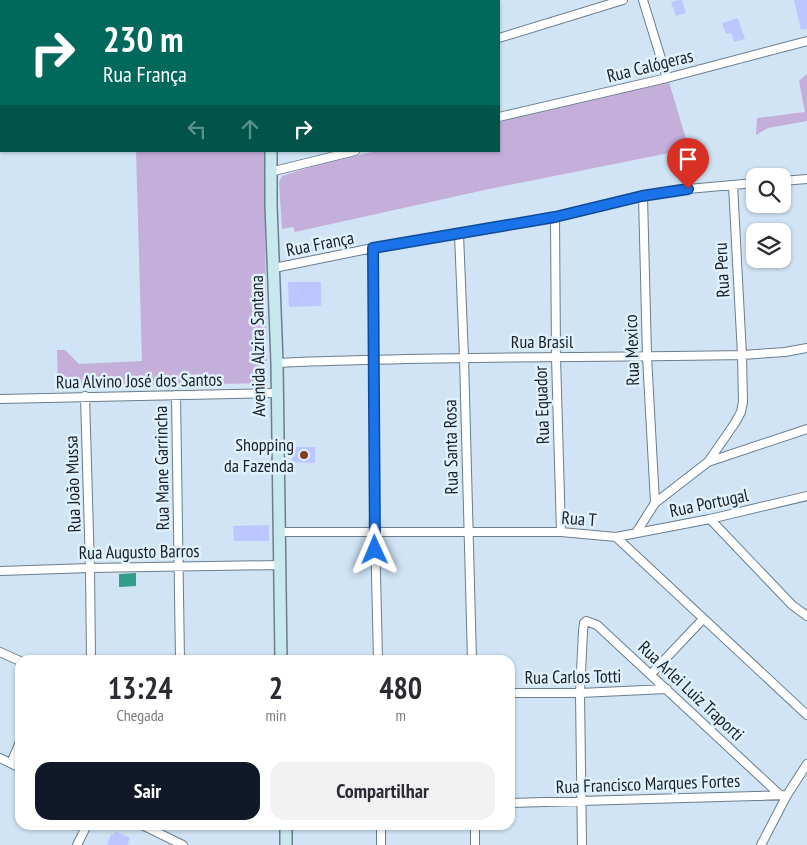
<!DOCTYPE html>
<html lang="pt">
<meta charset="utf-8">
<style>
body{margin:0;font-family:"PT Sans Narrow",sans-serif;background:#f2f2f3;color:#2b2b33;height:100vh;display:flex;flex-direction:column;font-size:19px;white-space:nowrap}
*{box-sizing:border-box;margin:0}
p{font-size:16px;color:#7c7c81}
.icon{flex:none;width:28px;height:28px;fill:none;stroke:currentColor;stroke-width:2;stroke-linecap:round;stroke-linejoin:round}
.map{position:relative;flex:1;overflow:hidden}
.side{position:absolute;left:15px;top:655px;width:500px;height:175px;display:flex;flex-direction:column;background:#fff;border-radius:15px;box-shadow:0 1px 4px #0004}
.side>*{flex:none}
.guide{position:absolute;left:0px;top:0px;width:500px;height:152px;box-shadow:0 1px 4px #0004;background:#00695c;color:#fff;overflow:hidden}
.fabs{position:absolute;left:746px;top:168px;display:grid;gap:10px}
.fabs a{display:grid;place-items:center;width:45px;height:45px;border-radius:10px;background:#fff;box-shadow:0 1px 4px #0004;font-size:25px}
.pin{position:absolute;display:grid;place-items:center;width:42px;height:42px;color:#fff;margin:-51px -21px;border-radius:50% 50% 50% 0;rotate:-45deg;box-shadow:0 0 5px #0007}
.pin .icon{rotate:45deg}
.me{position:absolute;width:55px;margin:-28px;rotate:359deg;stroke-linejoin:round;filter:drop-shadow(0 0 4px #0008)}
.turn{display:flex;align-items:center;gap:18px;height:105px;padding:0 20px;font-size:22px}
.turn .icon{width:65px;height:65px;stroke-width:2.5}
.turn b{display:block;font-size:35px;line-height:42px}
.lanes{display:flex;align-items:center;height:48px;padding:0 20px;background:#0003;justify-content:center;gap:25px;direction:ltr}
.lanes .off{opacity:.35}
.eta{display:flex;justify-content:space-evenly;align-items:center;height:85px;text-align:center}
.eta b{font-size:30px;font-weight:700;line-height:35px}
.button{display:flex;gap:10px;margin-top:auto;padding:10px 20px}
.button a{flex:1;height:58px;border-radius:15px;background:#111827;color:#fff;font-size:20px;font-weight:700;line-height:58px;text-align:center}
.button a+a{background:#f2f2f3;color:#2b2b33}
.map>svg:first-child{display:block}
</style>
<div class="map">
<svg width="807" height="845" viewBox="0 0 807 845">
<rect width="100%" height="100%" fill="#d0e4f5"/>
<!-- green -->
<path fill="#c4aeda" d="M44,0H263V1H43Z
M0,2H1L0,100Z
M807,74V121L768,128L756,135L757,118L805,112L799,81Z
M669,82L689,149L489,189L295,232L293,227L282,229L279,182L282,176L314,166L376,151H499V122Z
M136,151H264L267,383L58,387L57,350H65L79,364L142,361Z"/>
<!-- water -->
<path fill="#339c8a" d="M136,573V586L119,587V574Z"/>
<!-- building -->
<path fill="#bcc7ff" d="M678,0H682L686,13L676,16L671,2Z
M794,0H807V29L801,30Z
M738,18L745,39L734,42L731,33L726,34L722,23Z
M322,239L323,250L312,252L311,242Z
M288,282H321V306L289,307Z
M292,447H315V463L292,462Z
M269,525V541H234L233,526Z
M115,831L130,838L127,845H107L111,834L114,835Z"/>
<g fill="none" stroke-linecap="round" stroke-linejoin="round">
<!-- street casing -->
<g stroke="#6b7e8d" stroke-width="10">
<path id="street" d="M643,0L667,78
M306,1L310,0
M499,38L623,0
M499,117L667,78L807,41
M270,172L355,151
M782,181L807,179
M643,196L647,356L655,503
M555,217L556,357L561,532
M459,234L464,357L472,660
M373,248L375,531L378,660
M274,268L373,248L555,217L643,196L688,189L755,183
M277,363C432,356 587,358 742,355L785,352L807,348
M176,395L180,660
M85,396L90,568L91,660
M0,399L278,393
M708,462L735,423L741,412L743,402L742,355L733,185
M710,519L792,605L807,616
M279,532H561L616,537L710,519L807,496
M636,533L655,503L708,462L807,429
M616,537L807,715
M0,571L90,568L279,565
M0,652L20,661
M651,674L703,619
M510,693H580L667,689
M0,758L20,768
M11,763L20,742
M510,803L787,795
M142,825L183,845
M381,825V845
M475,825V845
M77,845L87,825
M582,845L580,693L583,631L584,623L586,621L597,625L780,795
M761,845L787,795L807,764"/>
</g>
<!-- secondary casing -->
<g stroke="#6b7e8d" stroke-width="14">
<path id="secondary" d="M271,1V0
M271,151V205L277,363L281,660
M286,825V845"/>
</g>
<!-- street -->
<use href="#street" stroke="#fff" stroke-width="8"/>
<!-- secondary -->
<use href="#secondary" stroke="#c7e8ee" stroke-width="11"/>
</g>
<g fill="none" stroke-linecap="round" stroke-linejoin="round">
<!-- route casing -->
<g stroke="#114b97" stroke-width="12">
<path id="route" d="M375,550L373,248L555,217L642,196L688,189"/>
</g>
<!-- route -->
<use href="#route" stroke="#1a73e8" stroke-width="9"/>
</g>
<!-- markers -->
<circle fill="#853e1c" stroke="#e0f1fe" stroke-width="2" cx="304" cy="455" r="5"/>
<g text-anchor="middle" stroke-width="5" stroke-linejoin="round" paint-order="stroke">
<!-- street labels -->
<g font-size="18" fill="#181f25" stroke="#e0f1fe">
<text transform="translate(650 66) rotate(-14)" y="6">Rua Calógeras</text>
<text transform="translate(320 244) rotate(-11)" y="6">Rua França</text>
<text transform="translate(722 270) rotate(-93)" y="6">Rua Peru</text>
<text x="542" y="348">Rua Brasil</text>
<text transform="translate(258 346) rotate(-91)" y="6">Avenida Alzira Santana</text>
<text transform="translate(632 350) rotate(-92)" y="6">Rua Mexico</text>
<text transform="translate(139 381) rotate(-1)" y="6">Rua Alvino José dos Santos</text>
<text transform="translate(542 405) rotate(-92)" y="6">Rua Equador</text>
<text transform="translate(451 447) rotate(-91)" y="6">Rua Santa Rosa</text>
<text transform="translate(162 468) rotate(-91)" y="6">Rua Mane Garrincha</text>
<text transform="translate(73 484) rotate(-92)" y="6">Rua João Mussa</text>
<text transform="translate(709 503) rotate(-12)" y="6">Rua Portugal</text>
<text transform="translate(579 519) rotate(4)" y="6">Rua T</text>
<text transform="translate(139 552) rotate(-1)" y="6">Rua Augusto Barros</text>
<text transform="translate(573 677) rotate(-1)" y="6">Rua Carlos Totti</text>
<text transform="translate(691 691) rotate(43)" y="6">Rua Arlei Luiz Traporti</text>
<text transform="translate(648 784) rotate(-2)" y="6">Rua Francisco Marques Fortes</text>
</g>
<!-- poi labels -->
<g font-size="18" fill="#181f25" stroke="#e0f1fe" text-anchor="end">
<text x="294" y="451">Shopping<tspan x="294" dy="21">da Fazenda</tspan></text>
</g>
</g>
</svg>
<div class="fabs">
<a><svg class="icon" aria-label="search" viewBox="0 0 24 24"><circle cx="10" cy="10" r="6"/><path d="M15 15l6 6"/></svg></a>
<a><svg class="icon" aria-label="layers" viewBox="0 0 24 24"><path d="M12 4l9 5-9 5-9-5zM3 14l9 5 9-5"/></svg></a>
</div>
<div class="pin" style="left:688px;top:189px;background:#d93025"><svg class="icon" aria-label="arrive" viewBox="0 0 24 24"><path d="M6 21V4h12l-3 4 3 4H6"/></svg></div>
<svg class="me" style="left:375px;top:550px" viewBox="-20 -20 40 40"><path d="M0-17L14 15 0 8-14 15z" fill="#1a73e8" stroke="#fff" stroke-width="4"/></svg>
<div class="guide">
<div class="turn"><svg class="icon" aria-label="right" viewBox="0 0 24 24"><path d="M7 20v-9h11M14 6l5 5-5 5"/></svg><div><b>230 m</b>Rua França</div></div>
<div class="lanes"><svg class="icon off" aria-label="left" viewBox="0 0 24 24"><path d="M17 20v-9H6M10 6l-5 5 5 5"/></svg><svg class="icon off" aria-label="ahead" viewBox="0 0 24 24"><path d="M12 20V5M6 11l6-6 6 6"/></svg><svg class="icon" aria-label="right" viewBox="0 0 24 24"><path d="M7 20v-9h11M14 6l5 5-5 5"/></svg></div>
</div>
<section class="side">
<div class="eta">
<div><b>13:24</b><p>Chegada</p></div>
<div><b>2</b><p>min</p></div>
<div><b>480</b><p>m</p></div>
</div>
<div class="button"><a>Sair</a><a>Compartilhar</a></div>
</section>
</div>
